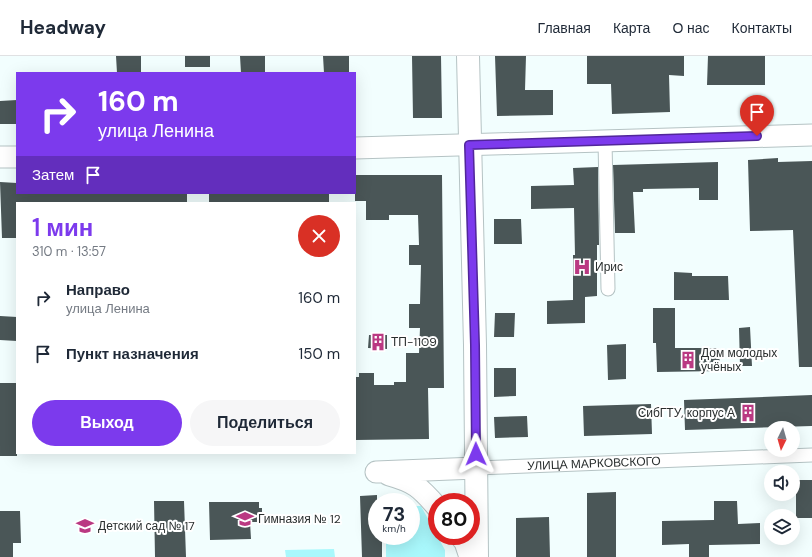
<!DOCTYPE html>
<html lang="ru">
<meta charset="utf-8">
<style>
body{margin:0;font-family:"DM Sans",sans-serif;background:#f6f6f7;color:#1f2937;height:100vh;display:flex;flex-direction:column;font-size:15px;white-space:nowrap}
*{box-sizing:border-box;margin:0}
p{font-size:13px;color:#747a83}
.icon{flex:none;width:22px;height:22px;fill:none;stroke:currentColor;stroke-width:2;stroke-linecap:round;stroke-linejoin:round}
.map{position:relative;flex:1;overflow:hidden}
.details{position:absolute;left:16px;top:146px;width:340px;height:252px;display:flex;flex-direction:column;background:#fff;border-radius:0px;box-shadow:0 4px 16px #0002}
.details>*{flex:none}
.top-card{position:absolute;left:16px;top:16px;width:340px;height:122px;border-radius:0px;box-shadow:0 4px 16px #0002;background:#7c3aed;color:#fff;overflow:hidden}
.needle{width:26px;rotate:185deg}
.tools{position:absolute;left:764px;top:365px;display:grid;gap:8px}
.tools a{display:grid;place-items:center;width:36px;height:36px;border-radius:50%;background:#fff;box-shadow:0 4px 16px #0002;font-size:20px}
.speed{position:absolute;left:368px;top:437px;display:flex;gap:8px;font-size:20px;font-weight:700;text-align:center}
.speed>*{display:grid;place-content:center;width:52px;height:52px;border-radius:50%;background:#fff;box-shadow:0 4px 16px #0002;line-height:1}
.speed small{font-size:10px;font-weight:400}
.speed .limit{border:6px solid #d22;background:#fff;color:#111}
.pin{position:absolute;display:grid;place-items:center;width:34px;height:34px;color:#fff;margin:-41px -17px;border-radius:50% 50% 50% 0;rotate:-45deg;box-shadow:0 0 4px #0007}
.pin .icon{rotate:45deg}
.me{position:absolute;width:44px;margin:-22px;rotate:359deg;stroke-linejoin:round;filter:drop-shadow(0 0 3px #0008)}
.turn{display:flex;align-items:center;gap:14px;height:84px;padding:0 16px;font-size:18px}
.turn .icon{width:52px;height:52px;stroke-width:2.5}
.turn b{display:block;font-size:28px;line-height:34px}
.then{display:flex;align-items:center;height:38px;padding:0 16px;background:#0003;gap:8px;font-size:15px}
.round{display:grid;place-items:center;flex:none;width:42px;height:42px;border-radius:21px;background:#f6f6f7}
.headline{display:flex;align-items:center;justify-content:space-between;height:68px;padding:0 16px}
h1{font-size:24px;font-weight:600;line-height:30px;color:#7c3aed}
.cta{display:flex;gap:8px;margin-top:auto;padding:8px 16px}
.cta a{flex:1;height:46px;border-radius:24px;background:#7c3aed;color:#fff;font-size:16px;font-weight:600;line-height:46px;text-align:center}
.cta a+a{background:#f6f6f7;color:#1f2937}
ul{padding:0;list-style:none}
li{display:flex;align-items:center;gap:12px;height:56px;padding:0 16px}
li div{flex:1}
li b{display:block;font-size:15px}
li em{font-style:normal}
header{display:flex;align-items:center;gap:24px;box-sizing:border-box;height:56px;padding:0 20px;background:#fff;border-bottom:1px solid #e0e1e3}
header strong{font-size:19px}
nav{display:flex;gap:22px;margin-inline-start:auto;font-size:14px}
.map>svg:first-child{display:block}
</style>
<header>
<strong>Headway</strong>
<nav><a>Главная</a><a>Карта</a><a>О нас</a><a>Контакты</a></nav>
</header>
<div class="map">
<svg width="812" height="501" viewBox="0 0 812 501">
<rect width="100%" height="100%" fill="#f2fefe"/>
<!-- green -->
<path fill="#a9f8fc" d="M411,450H421L445,494V501H386V480H411Z
M334,493L335,501H286L285,494Z"/>
<!-- building -->
<path fill="#4a5657" d="M116,0H141V17H117Z
M185,0H210V11H185Z
M240,0H265V17H241Z
M323,0H349V17H324Z
M412,0H441L442,62H413Z
M495,0H526L525,34H553V59L497,60Z
M587,0H684V20L669,19L670,56L612,58L611,28H587Z
M708,0H765V29H707Z
M17,44V68H0V45Z
M778,102V106L812,105V311H799L793,174L750,175L748,104Z
M718,106V144H699V132L643,133V136H633L635,177H615L613,109Z
M598,111L599,189H597V240L585,241V267L547,268V245L573,244V199H575L574,152L531,153V130L574,129L573,112Z
M355,119H442L444,332H428L429,383L355,384V321H359V317H374V329H394V326H406V297H419L420,272H409V248H420L421,209H409V189H419L418,159H389V164H366V145H355Z
M0,126L17,127V137H187V147H17V182H2Z
M209,137H329V147H209Z
M494,163H521L522,188H494Z
M674,216L692,217V220H728L729,244H674Z
M653,252H675V292H719L720,315L657,316L656,287H653Z
M495,257H515L514,281H494Z
M0,260L17,261V285L0,284Z
M750,271L752,310H740L739,272Z
M369,279H387V293L368,292Z
M626,288V323L608,324L607,289Z
M494,312H516V340L494,341Z
M0,327H17V400H0Z
M812,339V370L685,374L684,344Z
M651,348L652,378L584,380L583,350Z
M527,360L528,381L495,382L494,361Z
M796,424H812V462H796Z
M616,436V501H587V437Z
M377,439V480H382V501H362L360,440Z
M154,445H184L186,501H155Z
M714,445H737L738,468L760,467V488L709,489V501H689V488L662,489V465L714,464Z
M209,446H259V452H262V466H250L251,483L210,484Z
M0,455H20L21,487H13V501H0Z
M549,461L550,501H516V462Z"/>
<g fill="none" stroke-linecap="round" stroke-linejoin="round">
<!-- street casing -->
<g stroke="#b5c3c4" stroke-width="15">
<g id="street">
<path d="M605,85L608,233"/>
<path id="s1" d="M476,412L812,399"/>
</g>
</g>
<!-- primary casing -->
<g stroke="#b5c3c4" stroke-width="23">
<path id="primary" d="M355,92L812,79
M0,101H17
M376,416L476,412
M389,419C414,426 420,431 437,451
M460,480L465,486L470,501"/>
</g>
<!-- highway casing -->
<g stroke="#b5c3c4" stroke-width="24">
<path id="highway" d="M468,0L475,289L477,501"/>
</g>
<!-- street -->
<use href="#street" stroke="#fff" stroke-width="13"/>
<!-- primary -->
<use href="#primary" stroke="#fff" stroke-width="21"/>
<!-- highway -->
<use href="#highway" stroke="#fff" stroke-width="22"/>
</g>
<g fill="none" stroke-linecap="round" stroke-linejoin="round">
<!-- route casing -->
<g stroke="#51269a" stroke-width="10">
<path id="route" d="M476,398L475,289L469,89L757,80"/>
</g>
<!-- route -->
<use href="#route" stroke="#7c3aed" stroke-width="7"/>
</g>
<!-- icons -->
<defs>
<g id="hospital-bare" transform="scale(1.38)"><path d="M-5-5h3v3.5h4V-5h3V5h-3V1.5h-4V5h-3Z" fill="#ba3982" stroke="#fff" stroke-width="2.5" paint-order="stroke"/></g>
<g id="building-bare" transform="scale(1.38)"><path d="M-4-6H4V6H1V3H-1V6H-4ZM-2.5-4.3h1.7v1.8h-1.7ZM.8-4.3h1.7v1.8H.8ZM-2.5-1h1.7V.8h-1.7ZM.8-1h1.7V.8H.8Z" fill="#ba3982" stroke="#fff" stroke-width="2.5" paint-order="stroke"/></g>
<g id="school-bare" transform="scale(1.38)"><path d="M0-5L7-2L0 1L-7-2ZM-4 1L0 2.5L4 1V4Q0 6-4 4Z" fill="#ba3982" stroke="#fff" stroke-width="2.5" paint-order="stroke"/></g>
</defs>
<g fill-rule="evenodd">
<use href="#hospital-bare" x="582" y="211"/>
<use href="#building-bare" x="378" y="286"/>
<use href="#building-bare" x="688" y="304"/>
<use href="#building-bare" x="748" y="357"/>
<use href="#school-bare" x="245" y="463"/>
<use href="#school-bare" x="85" y="470"/>
</g>
<g text-anchor="middle" stroke-width="4" stroke-linejoin="round" paint-order="stroke">
<!-- poi labels -->
<g font-size="12" fill="#292e2e" stroke="#fff" text-anchor="start">
<text x="595" y="215">Ирис</text>
<text x="391" y="290">ТП-1109</text>
<text x="701" y="301">Дом молодых<tspan x="701" dy="14">учёных</tspan></text>
<text x="735" y="361" text-anchor="end">СибГТУ, корпус А</text>
<text x="258" y="467">Гимназия № 12</text>
<text x="98" y="474">Детский сад № 17</text>
</g>
<!-- street labels -->
<g font-size="12" fill="#292e2e" stroke="#fff">
<text dy="4" stroke="none"><textPath href="#s1" startOffset="118">УЛИЦА МАРКОВСКОГО</textPath></text>
</g>
</g>
</svg>
<div class="tools">
<a><svg class="needle" viewBox="-14 -14 28 28"><path d="M0-13l5 13h-10z" fill="#e53935"/><path d="M0 13l5-13h-10z" fill="#747a83"/></svg></a>
<a><svg class="icon" aria-label="sound" viewBox="0 0 24 24"><path d="M4 9h4l5-4v14l-5-4H4zM17 9q2 3 0 6"/></svg></a>
<a><svg class="icon" aria-label="layers" viewBox="0 0 24 24"><path d="M12 4l9 5-9 5-9-5zM3 14l9 5 9-5"/></svg></a>
</div>
<div class="speed"><div>73<small>km/h</small></div><div class="limit">80</div></div>
<div class="pin" style="left:757px;top:80px;background:#d93025"><svg class="icon" aria-label="arrive" viewBox="0 0 24 24"><path d="M6 21V4h12l-3 4 3 4H6"/></svg></div>
<svg class="me" style="left:476px;top:398px" viewBox="-20 -20 40 40"><path d="M0-17L14 15 0 8-14 15z" fill="#7c3aed" stroke="#fff" stroke-width="4"/></svg>
<div class="top-card">
<div class="turn"><svg class="icon" aria-label="right" viewBox="0 0 24 24"><path d="M7 20v-9h11M14 6l5 5-5 5"/></svg><div><b>160 m</b>улица Ленина</div></div>
<div class="then">Затем<svg class="icon" aria-label="arrive" viewBox="0 0 24 24"><path d="M6 21V4h12l-3 4 3 4H6"/></svg></div>
</div>
<section class="details">
<div class="headline"><div><h1>1 мин</h1><p>310 m · 13:57</p></div><a class="round" style="background:#d93025;color:#fff"><svg class="icon" aria-label="close" viewBox="0 0 24 24"><path d="M6 6l12 12M18 6L6 18"/></svg></a></div>
<ul>
<li><svg class="icon" aria-label="right" viewBox="0 0 24 24"><path d="M7 20v-9h11M14 6l5 5-5 5"/></svg><div><b>Направо</b><p>улица Ленина</p></div><em>160 m</em></li>
<li><svg class="icon" aria-label="arrive" viewBox="0 0 24 24"><path d="M6 21V4h12l-3 4 3 4H6"/></svg><div><b>Пункт назначения</b></div><em>150 m</em></li>
</ul>
<div class="cta"><a>Выход</a><a>Поделиться</a></div>
</section>
</div>
